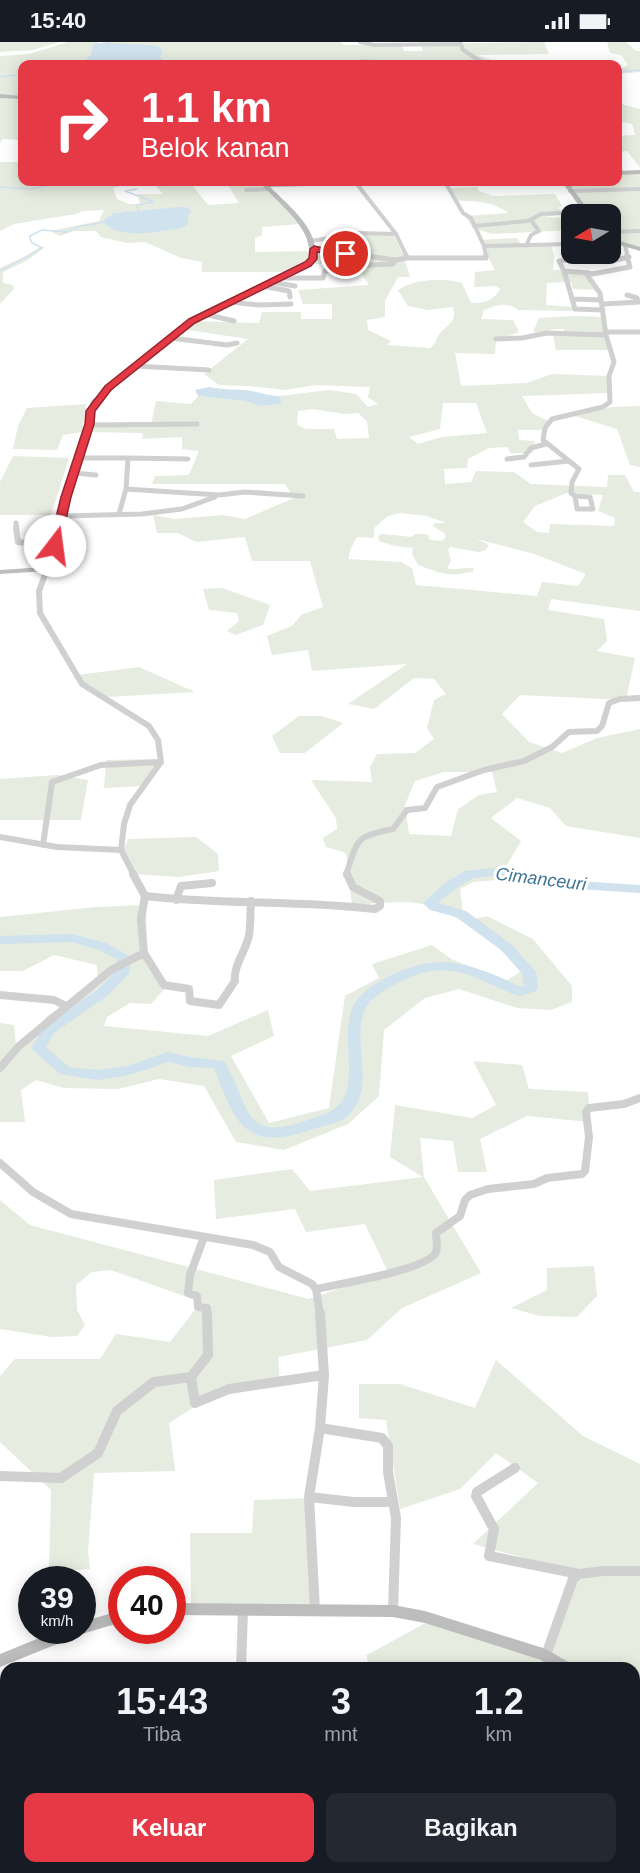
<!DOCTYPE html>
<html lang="id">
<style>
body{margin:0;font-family:Helvetica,sans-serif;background:#242831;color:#f1f3f6;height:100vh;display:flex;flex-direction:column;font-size:22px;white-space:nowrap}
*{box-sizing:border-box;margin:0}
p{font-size:20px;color:#9ea1a6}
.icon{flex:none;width:33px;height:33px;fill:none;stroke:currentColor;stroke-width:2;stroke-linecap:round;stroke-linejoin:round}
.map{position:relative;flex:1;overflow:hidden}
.panel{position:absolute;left:0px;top:1620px;width:640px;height:212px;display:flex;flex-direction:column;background:#171b24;border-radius:18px 18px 0 0;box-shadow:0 3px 15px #0003}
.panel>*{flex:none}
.guide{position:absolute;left:18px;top:18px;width:604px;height:126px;border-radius:12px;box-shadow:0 3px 15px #0003;background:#e63946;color:#fff;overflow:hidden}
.needle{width:39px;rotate:260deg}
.buttons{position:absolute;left:561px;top:162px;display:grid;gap:12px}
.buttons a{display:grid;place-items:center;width:60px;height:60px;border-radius:12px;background:#171b24;box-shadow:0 3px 15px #0003;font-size:30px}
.speed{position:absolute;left:18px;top:1524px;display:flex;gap:12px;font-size:30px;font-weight:700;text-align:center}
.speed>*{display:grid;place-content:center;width:78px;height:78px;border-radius:50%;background:#171b24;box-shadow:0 3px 15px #0003;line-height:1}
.speed small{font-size:15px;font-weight:400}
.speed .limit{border:9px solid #d22;background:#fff;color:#111}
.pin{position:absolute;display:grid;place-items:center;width:51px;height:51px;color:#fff;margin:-26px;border:3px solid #fff;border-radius:50%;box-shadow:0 2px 6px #0007}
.me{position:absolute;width:66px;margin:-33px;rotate:15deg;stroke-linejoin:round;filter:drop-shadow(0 0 4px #0008)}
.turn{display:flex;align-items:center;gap:21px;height:126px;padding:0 24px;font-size:27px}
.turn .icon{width:78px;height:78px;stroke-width:2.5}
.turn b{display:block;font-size:42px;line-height:51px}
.eta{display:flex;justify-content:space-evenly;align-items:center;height:102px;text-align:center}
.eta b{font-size:36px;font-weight:700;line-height:42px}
.button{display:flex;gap:12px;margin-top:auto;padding:12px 24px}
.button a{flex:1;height:69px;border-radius:12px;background:#e63946;color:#fff;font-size:24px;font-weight:700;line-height:69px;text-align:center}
.button a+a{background:#242831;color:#f1f3f6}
.status{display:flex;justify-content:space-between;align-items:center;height:42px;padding:0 30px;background:#171b24;direction:ltr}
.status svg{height:16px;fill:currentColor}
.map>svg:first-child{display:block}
</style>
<div class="status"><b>15:40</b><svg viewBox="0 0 49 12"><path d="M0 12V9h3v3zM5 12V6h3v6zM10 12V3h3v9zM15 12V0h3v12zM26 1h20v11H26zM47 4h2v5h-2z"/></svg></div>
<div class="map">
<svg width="640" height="1831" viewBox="0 0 640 1831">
<rect width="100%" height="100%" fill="#fff"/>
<!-- green -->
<path fill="#e6ecdf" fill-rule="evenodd" d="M0,0H59L33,8L0,10Z
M68,0H108H99L91,13L80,21L104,22H22V77L17,78L22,84V98L3,97L0,101V14L29,12Z
M109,0H341L344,3H402L404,9H423L420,2L544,0L549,12L477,13L497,20L532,19L556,22L359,18L310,19L275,22H152L163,18L160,15L163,11L160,5C145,0 125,6 109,0Z
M607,0H626L636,9H640V30L618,32V28L628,23L621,13L610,11Z
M618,61L640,67V126L627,109L618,110V94L635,93L632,82L618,79Z
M0,120H22V140H111L122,143L113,146L117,157L129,162H140L138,152H163L152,140L192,143L208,163L239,161L226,140H263L299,182L262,185V193L255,196V210L312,209L344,213V217L363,220V212L348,204L346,195L392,190L403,212L410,235H398L385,259V275L367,278L368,288L391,299L387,303L430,306C437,302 436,295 441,290C450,281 457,279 453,265L428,268L408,264L398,248C413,237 445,235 462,241L471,261C485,261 493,259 500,247L496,244L474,245L475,230L495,228L479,198L517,196L522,204L551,203L554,214L553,228L592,229L589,239L597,248L573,247L571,240L547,241L546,263L574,265L575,269L518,268C506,259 497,263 484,268L481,277L513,278L519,290L496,299L495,312L455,311L461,344L527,341L552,332L611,334L609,351L522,354L532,371L550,380L544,388H518L519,398L535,399L533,411H510L508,405L489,406L468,417L467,426L444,427L445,442L471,440L476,429L514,430L531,442L607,445L608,433H625L634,450H640V569L551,557L548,568L604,577L607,599L597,609L635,616L626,658L520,653L502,672L529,700L562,711L597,696L640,687V796L566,784L550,766L517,756L491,776L521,799L498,838L473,840L460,847L464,879L487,874L533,897L572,944V960L551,968L517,966L459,947L425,956L384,988L379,1054L348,1082L284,1108L236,1100L204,1044L159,1037L118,1047L64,1046L36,1038L21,1048L25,1080H0V981L14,983L16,1004L25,1003L46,975L98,940L97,923L54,913L23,929H0V875L96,865L146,863L147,913L168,943L151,962L130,961L107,975L104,984L208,994L268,968L274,994L231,1014L269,1081L329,1066L345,954L379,936L372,922L432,903L451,917L506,939L520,930C497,898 461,873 422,862C407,858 370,862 352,863L346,811L326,805L323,796L337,787L336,776L311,738L372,740L370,725L377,712L415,711L434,697L427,686L434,658L446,652L434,637L414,636L374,667L348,662L407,622L312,629L308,608L272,613L267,594L292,584L301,573L323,565L310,519H252L245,495L196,500L178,491H157L153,473L175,477L223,473L245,477L294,456L285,442H152L155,434L189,433L199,409L182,407V395L142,397L143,391L88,390L89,382L151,383L156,359L191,362L198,354L244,359L261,364L280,362V354L329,348L356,352L368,365L378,362L368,355L370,345L316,343L285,348L249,344L219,343L204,332L248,297L181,287L190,279L259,281L262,270H301V277H332V262H303L298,248L369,243L359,227L327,228L326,222H310L290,230H202V220L181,216L145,200L127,201L101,195L96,189H74L60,194L50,189L99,179L104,168L83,169L76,172L14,182L0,189ZM171,166L125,191L103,179L114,171ZM443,361H476L487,391L442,395L418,402L409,395L440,387ZM312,367L345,372L358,371L367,379L369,396L337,397L334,387H306L297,383L298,369ZM567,451L603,453L598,469L615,476L614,484L550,482L549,491L537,490L523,480L535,464ZM400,471L427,474L446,481H435L433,484L444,491L446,495L442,499L430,498L427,492H415L412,495L382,492L378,494L379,499L395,504L413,506L412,512L418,523C440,531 450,536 474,529L473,526C464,525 456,529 447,526L451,519L448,507L451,505L478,510L486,508L489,503L477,497L534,512L586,532L578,544L542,540L537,554L416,543L412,526L401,520L348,517L351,506L357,495L374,496V486L388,474ZM444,730H492L497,750L479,753L458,767L451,794L409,792L405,763L415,739Z
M618,121L625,131H640V208L611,198L610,172H588L565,140H618Z
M477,145L479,149L493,154L555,152L562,164L557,166L567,171L544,175L571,176V188L492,192L473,186L465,174L509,171C493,160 475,158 455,159L447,146Z
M40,205H45L28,218L3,230V241L13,243L14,247L0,262V226L25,215Z
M576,274L601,275L610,308H556L553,293H565L564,287C552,286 544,291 533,290L539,276Z
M86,362L82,390L63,393L57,408L13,407L18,384L27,366Z
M640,364V425L630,423L617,387L575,374L611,365Z
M13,414L69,416L51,473H0V440Z
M222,546L270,563L263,583L236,593L227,589L239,579L237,571L209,568L203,547Z
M139,625L195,650L106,655L89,647L78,633Z
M299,674H322L343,681L305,711H280L272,694Z
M161,717L142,744L104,746L106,718Z
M57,733L88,738L81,778H0V737Z
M196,795L218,812L219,829L179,835L135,832L123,809L128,797Z
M473,1019L522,1023L529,1047L588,1050L590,1080L527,1074L480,1097L487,1130H458L453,1099L420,1096L424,1135L481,1231L402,1266L367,1298L278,1315L280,1344L218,1350L169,1381L175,1429L94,1431L88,1510L90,1527L49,1530L51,1448L0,1400V1334L15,1317H100L116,1292L170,1300L201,1260L111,1228L92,1230L76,1243L77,1268L85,1283L77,1294L52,1295L0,1287V1158L30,1183L309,1257L388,1230L365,1182L306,1190L295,1167L216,1177L214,1138L292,1127L310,1149L423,1135L390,1115L395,1063L472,1076L496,1063Z
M594,1224L597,1254L577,1275L540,1274L511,1266L547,1248V1226Z
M496,1318L583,1394L640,1422V1710L637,1709L635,1696L634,1626H572L547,1613L541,1626H368L367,1613L431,1578L546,1613L576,1530L473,1502L538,1441L496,1411L460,1447L400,1467L386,1378L359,1376V1342H400L475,1366Z
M310,1456L315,1569L191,1563L190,1491H252L254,1458Z
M0,1714H6V1826H227L218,1831H0Z"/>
<!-- water -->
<path fill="#cfe2ee" d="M108,0C125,4 147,0 160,5L163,11L160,15L164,18L152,22L80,21L91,13L93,2Z
M179,165L189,166L191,170L188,173V182L184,185C159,189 121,200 102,179L114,171Z
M210,345C222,348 232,347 245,348C257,349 267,354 280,354L281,362L261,364L244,359L198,354L195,348Z"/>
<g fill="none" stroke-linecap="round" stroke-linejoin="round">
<!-- stream -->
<path stroke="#cfe2ee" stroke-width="1.5" d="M157,19L165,22
M329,21L363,18L550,22
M618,30L640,28
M0,35L22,32
M0,145L32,147L59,140
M137,147L125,149L154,160L136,163L140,170
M0,229L42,206L31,200L30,194L42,188L65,190L81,184L106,180"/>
<!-- river -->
<path fill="#cfe2ee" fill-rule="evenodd" d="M492,826L562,838L640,843V851L562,846L492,834L473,836L455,847L438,861L466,869L511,902L536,930L538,946L536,949L520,954C497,948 477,932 452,929C431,926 414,932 396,942C386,947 373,954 367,964C348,996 379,1043 348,1074C342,1080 319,1085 310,1088C245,1110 235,1081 214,1026L189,1025L169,1020L129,1033L98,1038L60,1032L31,1006L44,985L97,948L117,928V917L96,907L72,900L0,902V894L72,892L106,901L131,915L129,932L107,954L54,991L46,1005L69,1025L98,1028L127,1024L168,1010L189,1015L224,1019C252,1065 241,1103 311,1077C327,1071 340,1068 346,1051C354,1025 343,996 351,969C355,955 370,945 382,938C437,908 468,920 521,945L524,944L522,931L501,908L456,875L430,868L423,861L445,841L465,829Z"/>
<!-- street-far4 -->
<path stroke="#d0d0d0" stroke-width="4" d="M360,0L374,3L460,2
M460,0L463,8L485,22
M445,140L463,171L471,176L484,204L486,215
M356,141L396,192L407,215
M246,148L269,147
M570,149L640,147
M474,184L528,179L541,172L586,170
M610,190L640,189
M311,199L359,191L396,192
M610,201L617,200
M625,203L628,215
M484,204L572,202
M526,204L531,193L539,189L531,178
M313,207L373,215
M571,215L574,212"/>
<!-- street-far3 -->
<path stroke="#d0d0d0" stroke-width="5" d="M361,213L395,218
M406,213L407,216
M573,213L568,218L559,219L564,229L589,231
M586,219H611L629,215
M564,229L575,267L603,268
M280,236H323L325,229L352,224L393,222L396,218L407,216H486V213
M270,240L295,244
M262,244L289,249L290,255
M627,253L637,256L639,260
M573,257L601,258
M229,260L259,263L291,262
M603,262L640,260
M204,272L234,279
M606,290H640
M171,296L227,303L237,301
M496,297L522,296L547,291L606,293
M135,324L209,328
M89,383L197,382
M79,416H128L126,447L219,453L245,450L303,454
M128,416L188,417
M507,417L524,415L531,406L546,402
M531,423L569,419
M74,431L96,433
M575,454L590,455L593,467H577Z
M575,454L571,451L572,440L579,427L543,398L545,386L552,377L603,365L610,360L609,334L614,320L606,293L600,251L587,233L630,225L627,213
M119,472L126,447
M63,474L142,472L182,467L215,455
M16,481L17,487"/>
<!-- street-far2 -->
<path stroke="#d0d0d0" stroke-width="6" d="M16,486L18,500L55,504
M47,527L39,549L40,571L82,642L149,684L158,698L161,720L130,763L124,782L121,808L134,833
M0,795L57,805L121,808
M43,803L52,740L101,723L161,720
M346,833C358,798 354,794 393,787L407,768L425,766L437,745L484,728L524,719L552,705L569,690L597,689L602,684L609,661L620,657L640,656"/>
<!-- street-far1 -->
<path stroke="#d0d0d0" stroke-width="8" d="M133,832L145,854C221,863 298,858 375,867L380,864V859L353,845L347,832
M145,854L141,877L144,911L164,943L189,947L190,959L219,963L235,939C233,924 246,909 249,893C251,882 250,870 251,859
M176,858L181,844L212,841
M0,953L54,958L66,964
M0,1026L19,1004L111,928L144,911
M0,1121L33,1150L71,1172L253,1203L270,1210L279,1225L312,1242L316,1247L320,1273
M204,1195L190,1233L188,1251L197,1254L198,1265L207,1266V1273
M316,1247C338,1242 428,1228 436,1210C438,1205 436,1196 436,1191L460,1174L465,1158L470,1153L488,1147L534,1142L547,1136L582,1132L585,1129L589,1095L586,1070L589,1066L624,1062L640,1056"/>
<!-- street -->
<path stroke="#d0d0d0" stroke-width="10" d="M191,1335L208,1313L207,1271
M320,1386L382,1396L388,1404V1430L396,1476L393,1569
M515,1426L477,1450L476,1454L494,1487L489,1514L579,1532L603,1529H640
M0,1434L61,1436L98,1411L117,1369L154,1340L191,1335L195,1361L229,1347L324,1333
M309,1455L354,1460H392
M315,1568L309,1455L320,1386L324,1333L320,1271
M546,1613L573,1537L579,1532
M241,1626L243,1568
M334,1826L337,1831"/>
<!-- secondary -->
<path fill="#bdbdbd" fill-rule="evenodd" d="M0,52L22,54V57L0,56Z
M640,128V132L618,133V129Z
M333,140H382L379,142L270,145C289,164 323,190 314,220L194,280L156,308L97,362L51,527L47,529L0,532V528L44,525L91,359L152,306L190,278L309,218C314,187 282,165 263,144V142Z
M562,140H568L591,172H585Z
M610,196L640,205V209L610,200Z
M172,1561L393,1563L425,1569L546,1607L570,1621L572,1626H553L541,1618L425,1581L393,1575L172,1573Z
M122,1568V1580L82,1592L0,1625V1612L59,1588H82V1580Z
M634,1789L640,1791V1806L634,1804Z"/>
</g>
<!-- route -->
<path fill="#e63946" stroke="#96252e" stroke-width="1.5" d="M314,204L351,212L346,214L317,210V217L311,224L195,281L111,348L95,369L94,382L71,455L60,504L51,507L49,504L61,455L85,382L86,369L105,344L189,277L305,220L309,216L310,207Z"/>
<g text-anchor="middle" stroke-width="6" stroke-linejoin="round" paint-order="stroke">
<!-- water labels -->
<g font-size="18" font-style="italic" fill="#3f7597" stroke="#fff">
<text transform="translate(541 837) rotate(7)" y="6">Cimanceuri</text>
</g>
</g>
</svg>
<div class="buttons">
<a><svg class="needle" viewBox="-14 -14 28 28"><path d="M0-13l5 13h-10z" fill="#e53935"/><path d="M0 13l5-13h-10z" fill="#9ea1a6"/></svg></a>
</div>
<div class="speed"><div>39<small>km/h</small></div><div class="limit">40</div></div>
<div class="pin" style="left:346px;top:212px;background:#d93025"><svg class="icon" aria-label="arrive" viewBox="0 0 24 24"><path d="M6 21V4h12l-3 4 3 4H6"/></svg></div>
<svg class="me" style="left:55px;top:504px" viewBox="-20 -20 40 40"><circle r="19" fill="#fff"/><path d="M0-13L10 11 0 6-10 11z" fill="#e63946"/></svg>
<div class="guide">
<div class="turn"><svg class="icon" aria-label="right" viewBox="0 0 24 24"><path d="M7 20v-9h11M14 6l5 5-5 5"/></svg><div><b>1.1 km</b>Belok kanan</div></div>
</div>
<section class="panel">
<div class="eta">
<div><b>15:43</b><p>Tiba</p></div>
<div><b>3</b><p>mnt</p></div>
<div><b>1.2</b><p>km</p></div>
</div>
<div class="button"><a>Keluar</a><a>Bagikan</a></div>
</section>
</div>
